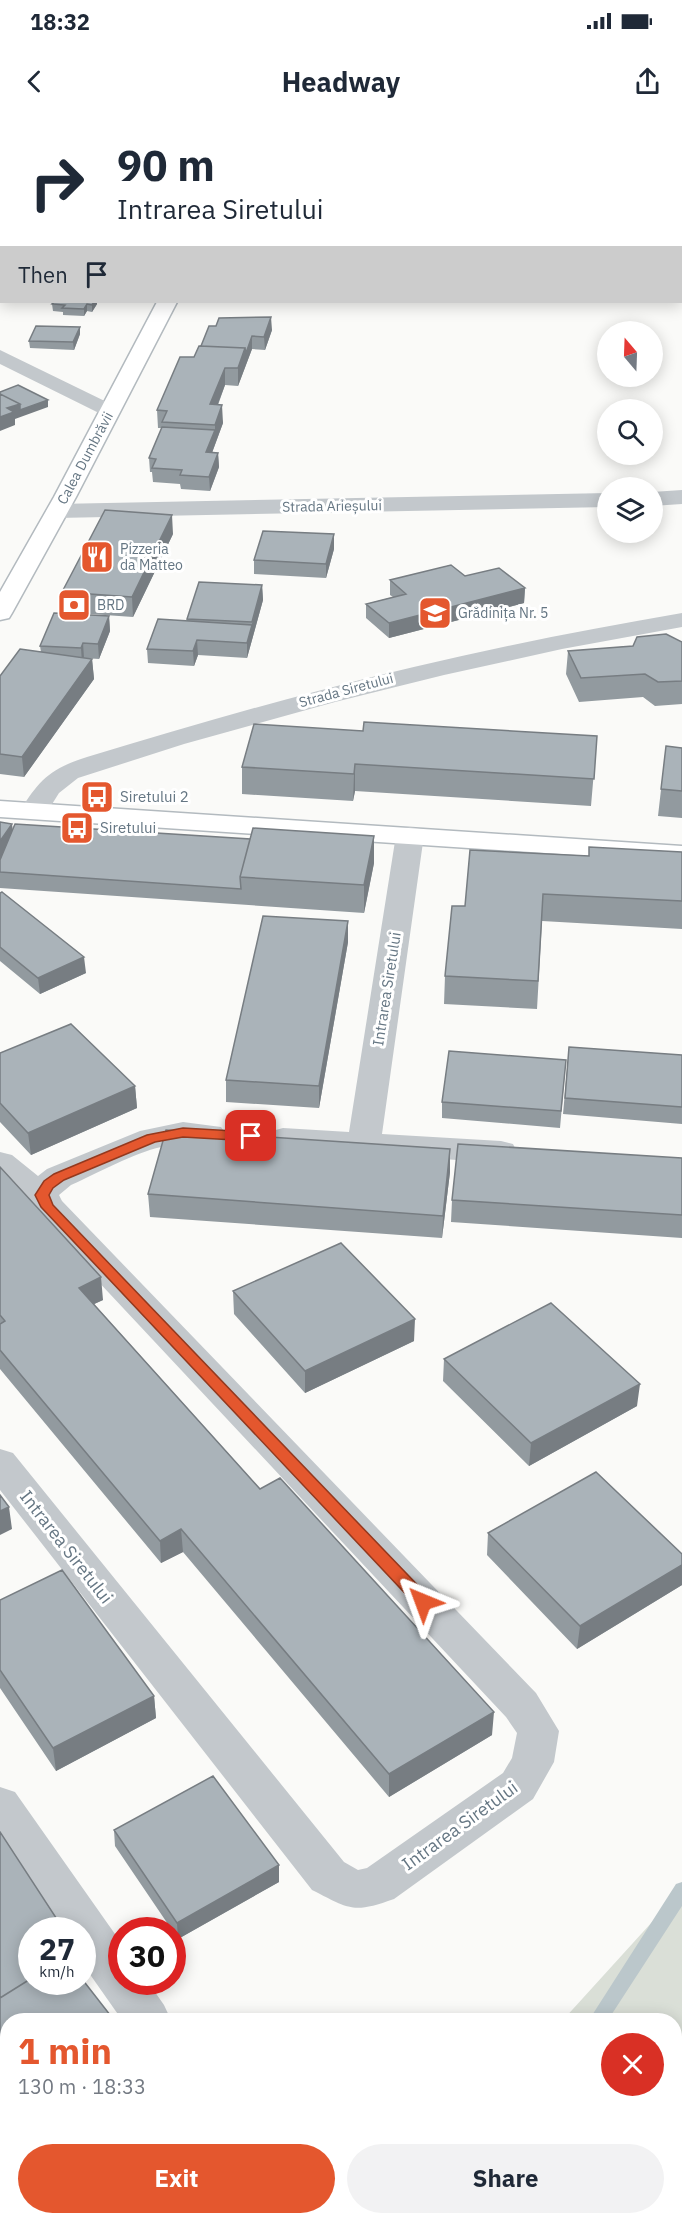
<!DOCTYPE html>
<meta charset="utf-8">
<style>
body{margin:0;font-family:"IBM Plex Sans",sans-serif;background:#f2f2f3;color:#1f2937;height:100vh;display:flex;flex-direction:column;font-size:22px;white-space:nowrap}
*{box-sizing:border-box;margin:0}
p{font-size:20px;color:#747a83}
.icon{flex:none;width:33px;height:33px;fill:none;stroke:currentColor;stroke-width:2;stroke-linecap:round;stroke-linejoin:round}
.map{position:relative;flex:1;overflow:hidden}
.side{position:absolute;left:0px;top:1893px;width:682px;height:212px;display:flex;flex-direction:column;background:#fff;border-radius:24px 24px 0 0;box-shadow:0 3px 15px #0003}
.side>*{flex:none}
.guide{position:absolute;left:0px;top:0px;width:682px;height:183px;box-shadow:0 3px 15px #0003;background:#fff;color:#1f2937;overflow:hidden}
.needle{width:39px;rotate:341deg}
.buttons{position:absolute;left:597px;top:201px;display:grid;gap:12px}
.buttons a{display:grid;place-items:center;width:66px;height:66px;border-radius:50%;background:#fff;box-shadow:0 3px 15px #0003;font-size:30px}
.speed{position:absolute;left:18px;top:1797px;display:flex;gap:12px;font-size:30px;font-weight:700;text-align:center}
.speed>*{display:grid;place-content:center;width:78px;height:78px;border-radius:50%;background:#fff;box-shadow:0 3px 15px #0003;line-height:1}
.speed small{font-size:15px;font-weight:400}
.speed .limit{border:9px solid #d22;background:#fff;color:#111}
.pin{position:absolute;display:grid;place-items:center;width:51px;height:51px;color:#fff;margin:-26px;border-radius:12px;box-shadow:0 3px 9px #0006}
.me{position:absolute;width:66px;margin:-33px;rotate:316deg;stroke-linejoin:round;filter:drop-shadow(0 0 4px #0008)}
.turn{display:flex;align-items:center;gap:21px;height:126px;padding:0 18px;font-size:27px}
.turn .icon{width:78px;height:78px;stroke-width:2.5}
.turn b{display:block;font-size:42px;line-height:51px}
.then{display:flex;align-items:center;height:57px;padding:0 18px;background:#0003;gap:12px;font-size:22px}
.round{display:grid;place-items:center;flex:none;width:63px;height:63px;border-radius:32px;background:#f2f2f3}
.head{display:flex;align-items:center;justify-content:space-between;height:102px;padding:0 18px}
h1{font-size:36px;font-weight:700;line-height:45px;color:#e4572e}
.action{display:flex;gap:12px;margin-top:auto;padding:12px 18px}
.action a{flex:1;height:69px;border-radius:36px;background:#e4572e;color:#fff;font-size:24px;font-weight:700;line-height:69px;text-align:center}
.action a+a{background:#f2f2f3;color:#1f2937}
.status{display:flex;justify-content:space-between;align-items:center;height:42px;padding:0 30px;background:#fff;direction:ltr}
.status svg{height:16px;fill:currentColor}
header{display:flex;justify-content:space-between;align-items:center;height:78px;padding:0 18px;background:#fff;font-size:27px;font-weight:700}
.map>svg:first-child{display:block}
</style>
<div class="status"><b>18:32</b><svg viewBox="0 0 49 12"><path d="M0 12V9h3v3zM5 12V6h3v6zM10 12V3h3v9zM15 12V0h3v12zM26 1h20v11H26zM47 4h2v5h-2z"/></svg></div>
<header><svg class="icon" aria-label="back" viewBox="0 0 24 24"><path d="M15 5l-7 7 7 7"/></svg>Headway<svg class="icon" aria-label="share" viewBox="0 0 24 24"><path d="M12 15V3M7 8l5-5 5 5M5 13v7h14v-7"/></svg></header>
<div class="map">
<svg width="682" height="2104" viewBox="0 0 682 2104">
<rect width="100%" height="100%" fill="#fafaf8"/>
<!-- green -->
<path fill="#dadfd7" d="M682,1769V2104H379L386,2097H675V1900H563Z"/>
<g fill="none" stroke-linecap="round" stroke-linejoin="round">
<!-- stream -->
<path fill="#bbc7cb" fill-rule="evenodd" d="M682,1762V1786L608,1900H589L676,1764Z
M460,2097H482L479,2104H457Z"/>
<!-- secondary casing -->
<g stroke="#b3babf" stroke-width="3">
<path id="secondary" d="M248,0H264V2H248Z
M157,182H177L76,377L12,493L9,498L0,500V472L54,377Z
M0,681L682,726V742L0,697Z"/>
</g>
<!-- street -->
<path fill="#c3c8cc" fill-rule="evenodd" d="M681,75H682V85H681Z
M0,230L117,287L120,291L117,295L110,297L103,295L0,244Z
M682,370V384L652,386V372Z
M608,373V387L57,398L49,396L46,391L49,386L57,384Z
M682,493V507L562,529L444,555L335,582L184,624L78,658L59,673L44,697L34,699L24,697L20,691C39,660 51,648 87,637C164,614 240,591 318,571C438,539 559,514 682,493Z
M410,707L420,709L424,715L382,1014L501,1021L513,1024L517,1032L513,1040L501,1043L283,1028L272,1025L267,1018L272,1011L283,1008L349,1012L396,715L400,709Z
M183,1002L221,1007L226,1014L221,1021C202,1027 182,1022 161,1027C134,1033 98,1053 71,1065L59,1075L62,1081L536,1573L559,1611L554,1642L533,1679L394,1779C352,1794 350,1789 312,1770L0,1370V1329L13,1333L344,1742L358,1750L367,1748L503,1653L512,1638L517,1613L506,1597L36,1095L29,1082L0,1060V1032L12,1035L38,1056L47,1049L140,1011Z
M0,1667L15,1672L122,1824V1862H148L164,1885L171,1900H122L82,1843V1810H61L0,1721Z"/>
<!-- secondary -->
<use href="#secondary" fill="#fff" fill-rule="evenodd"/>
</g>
<!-- wall -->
<path fill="#929a9f" d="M112,0H167L166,2H112Z
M370,0H435V2H370Z
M681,9H682V29H681Z
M54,182H97V184L92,192L87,191L84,196L63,195V192L53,191L52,184Z
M80,207V214L74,230L30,228L29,221Z
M272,210L265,230L252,229L238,266L225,265L218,285L223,303L212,333H218L219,347L210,371L181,369L180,364L153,362L152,352H150L149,338L162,308H158L157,290L194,237L199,226Z
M173,414L133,497L63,492L62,472Z
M334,429L326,458L254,454V440Z
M465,456L525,468L524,483L389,518L366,498V484L393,477L390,475V460Z
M262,465L263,480L247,538L198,535L194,546L148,543L147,529L187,501V499Z
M109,496L110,511L99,539L84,538L92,539L94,559L24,657L0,654V556L41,532L40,526Z
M682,522V584L655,586L643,577L579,582L566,554L568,531Z
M363,611L597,616L591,686L355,671L353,681L242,674V647Z
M666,626L682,628V698L658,696Z
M13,709L250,719L374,716V743L364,793L0,768V740Z
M682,732V809L542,801L537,889L444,884L445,856L465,786L588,736Z
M0,773L86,853L40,874L0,841Z
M348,801V822L319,988L226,982V960Z
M569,927L682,935V1004L563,994Z
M0,933L135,966L137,988L31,1035L0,1002Z
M566,940L560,1008L442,998V982Z
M450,1029V1052L442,1118L150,1097L148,1074Z
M682,1038V1118L451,1102L452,1080Z
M0,1047L103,1180L94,1184L260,1369L492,1615L389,1677L183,1432L161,1443L0,1249Z
M233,1171L414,1221L305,1273L234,1194Z
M444,1239L637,1286L529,1346L443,1261Z
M488,1413L682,1434V1465L577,1529L487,1435Z
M0,1480L154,1576L156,1598L56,1651L0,1568Z
M114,1710L279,1745V1762L178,1819L115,1726Z"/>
<!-- shaded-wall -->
<path fill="#777d82" d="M2,149V162L0,163V150Z
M94,182H97V184L92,192V185Z
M87,184V191L84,196V189Z
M271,197L272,210L265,230L264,217Z
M80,207V214L74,230L73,222Z
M252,216V229L238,266V248L245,228Z
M225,248V265L211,302L210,284Z
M48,280V287L15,299V305L0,311V297L7,288L20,284Z
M222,285L223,303L207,346L206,332L215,310V305Z
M218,333L219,347L210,371L209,357Z
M172,395L173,414L133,497L132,477Z
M334,414V429L326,458V444Z
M262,465L263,480L247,538V523Z
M525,468L524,483L389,518V503Z
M109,496L110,511L99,539L98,524Z
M197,520L198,535L194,546L193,531Z
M83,523L84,538L82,543L81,528Z
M92,539L94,559L24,657L22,637Z
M355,644V671L353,681L354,654Z
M12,704L14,719L0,739V721Z
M374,716V743L364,793V765Z
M348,801V822L319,988V966Z
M84,837L86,853L40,874L38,858Z
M135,966L137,988L31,1035L28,1013Z
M450,1029V1052L442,1118L443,1096Z
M101,1157L103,1180L81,1190L79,1168Z
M415,1199L414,1221L305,1273V1251Z
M640,1264L637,1286L529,1346L531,1323Z
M9,1387L12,1409L0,1415V1391Z
M181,1409L183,1432L161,1443L160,1421Z
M682,1445V1465L577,1529L580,1506Z
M154,1576L156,1598L56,1651L53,1628Z
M494,1592L492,1615L389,1677V1654Z
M279,1745V1762L178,1819L177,1803Z
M105,2097H125L120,2104H101Z"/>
<!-- building -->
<path fill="#aab3b9" stroke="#777d82" stroke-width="1.5" d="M25,0H57L56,2H24Z
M138,0H159L158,2H137Z
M395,0H427L426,2H395Z
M627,0H658V2H627Z
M681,47H682V66L681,65Z
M54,182H94L92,185L87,184L84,189L62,188L65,185L52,184Z
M271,197L264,217L252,216L246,233L245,228L201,226L209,206H216L219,198Z
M36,206L80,207L73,222L29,221Z
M199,226L245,228L238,248H225L210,284L222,285L215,305L162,302L167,291L157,290L180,237H194Z
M18,265L48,280L20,290V284L0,274V272Z
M0,274L20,284L7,288L14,292L0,297Z
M162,307L215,310L206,332L218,333L209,357L180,355L182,350L152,348L156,339L149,338Z
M105,390L172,395L132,477L62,472Z
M263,411L334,414L326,444L254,440Z
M451,445L465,456L499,448L525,468L389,503L366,484L406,474L390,460Z
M199,462L262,465L252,502L187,499Z
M54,493L109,496L98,524L83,523L81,528L40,526Z
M158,499L252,505L247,523L197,520L193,531L147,529Z
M666,514L682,522V561L658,562L645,554L581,558L568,531L633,526L637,517Z
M20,529L92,539L22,637L0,634V556Z
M364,602L597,616L594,659L355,644L354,654L242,647L254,604L363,611Z
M666,626L682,628V671L661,669Z
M0,702L12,704L0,721Z
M15,704L250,719L240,757L241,769L0,752V740Z
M253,708L374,716L364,765L240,757Z
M589,727L682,732V781L543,774L538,861L445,856L452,786H465L470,730L589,736Z
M2,772L84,837L38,858L0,827V773Z
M263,796L348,801L319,966L226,960Z
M71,904L135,966L28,1013L0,983V933Z
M569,927L682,935V987L565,978Z
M449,931L566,940L561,991L442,982Z
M166,1010L450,1029L443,1096L148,1074Z
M458,1024L682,1038V1095L452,1080Z
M0,1047L101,1157L79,1168L260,1369L280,1358L494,1592L389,1654L181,1409L160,1421L0,1230V1204L5,1201L0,1195Z
M341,1123L415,1199L305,1251L233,1171Z
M551,1183L640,1264L531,1323L444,1239Z
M596,1352L682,1434V1445L580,1506L488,1413Z
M0,1375L9,1387L0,1391Z
M62,1450L154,1576L53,1628L0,1550V1480Z
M213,1656L279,1745L177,1803L114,1710Z
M0,1712L64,1810H32V1858L0,1878Z
M32,1858V1862H82V1859L114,1900H8V2097H105L101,2104H0V1878Z"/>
<!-- route -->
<path fill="#e4572e" stroke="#94391e" stroke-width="1.5" d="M183,1008L251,1012L258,1016L251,1021L183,1017L155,1022L64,1060L53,1068L49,1075L53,1085L429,1477L431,1482L429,1486L423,1488L417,1486L41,1087L35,1075L44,1061L54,1054L147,1015Z"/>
<!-- icons -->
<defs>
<g id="restaurant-square" transform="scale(1.725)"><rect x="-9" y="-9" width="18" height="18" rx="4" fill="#e4572e" stroke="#fff"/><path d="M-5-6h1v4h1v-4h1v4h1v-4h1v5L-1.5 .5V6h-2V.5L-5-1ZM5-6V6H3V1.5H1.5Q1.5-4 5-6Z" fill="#fff"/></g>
<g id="bank-square" transform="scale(1.725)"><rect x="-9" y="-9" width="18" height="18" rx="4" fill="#e4572e" stroke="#fff"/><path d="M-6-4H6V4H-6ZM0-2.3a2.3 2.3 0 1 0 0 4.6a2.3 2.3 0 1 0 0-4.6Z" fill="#fff"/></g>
<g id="school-square" transform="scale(1.725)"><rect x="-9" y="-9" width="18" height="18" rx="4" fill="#e4572e" stroke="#fff"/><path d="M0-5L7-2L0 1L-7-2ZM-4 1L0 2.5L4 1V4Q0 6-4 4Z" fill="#fff"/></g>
<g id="bus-square" transform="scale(1.725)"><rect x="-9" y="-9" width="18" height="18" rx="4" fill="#e4572e" stroke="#fff"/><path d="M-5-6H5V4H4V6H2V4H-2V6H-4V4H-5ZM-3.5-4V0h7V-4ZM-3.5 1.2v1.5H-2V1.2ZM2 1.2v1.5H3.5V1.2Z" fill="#fff"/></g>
</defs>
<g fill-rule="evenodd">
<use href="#restaurant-square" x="97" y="437"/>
<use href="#bank-square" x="74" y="485"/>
<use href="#school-square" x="435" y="493"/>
<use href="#bus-square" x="97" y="677"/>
<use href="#bus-square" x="77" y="708"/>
</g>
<g text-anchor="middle" stroke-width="6" stroke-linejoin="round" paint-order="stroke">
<!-- far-street labels -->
<g font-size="14" fill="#657683" stroke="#fff">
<text transform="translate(85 338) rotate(-62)" y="5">Calea Dumbrăvii</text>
<text transform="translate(332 386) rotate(-1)" y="5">Strada Arieșului</text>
<text transform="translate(346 570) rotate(-15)" y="5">Strada Siretului</text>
</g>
<!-- far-poi labels -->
<g font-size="14" fill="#657683" stroke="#fff" text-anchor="start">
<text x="120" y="434">Pizzeria<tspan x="120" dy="16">da Matteo</tspan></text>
<text x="97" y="490">BRD</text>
<text x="458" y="498">Grădinița Nr. 5</text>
</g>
<!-- poi labels -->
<g font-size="15" fill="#657683" stroke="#fff" text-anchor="start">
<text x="120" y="682">Siretului 2</text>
<text x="100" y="713">Siretului</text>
</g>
<!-- street labels -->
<g font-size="15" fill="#657683" stroke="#fff">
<text transform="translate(387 869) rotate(-81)" y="5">Intrarea Siretului</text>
</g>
<!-- near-street labels -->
<g font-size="18" fill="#657683" stroke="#fff">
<text transform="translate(66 1427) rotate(52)" y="6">Intrarea Siretului</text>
<text transform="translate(460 1706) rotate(-36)" y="6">Intrarea Siretului</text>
</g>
</g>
</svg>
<div class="buttons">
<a><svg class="needle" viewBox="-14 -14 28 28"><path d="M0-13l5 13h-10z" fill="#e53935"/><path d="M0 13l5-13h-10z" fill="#747a83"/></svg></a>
<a><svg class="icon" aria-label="search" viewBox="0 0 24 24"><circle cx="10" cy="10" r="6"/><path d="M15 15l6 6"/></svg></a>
<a><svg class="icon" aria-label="layers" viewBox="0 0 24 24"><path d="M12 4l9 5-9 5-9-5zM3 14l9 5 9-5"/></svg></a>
</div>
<div class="speed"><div>27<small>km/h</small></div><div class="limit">30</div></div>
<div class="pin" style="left:251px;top:1016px;background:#d93025"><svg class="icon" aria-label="arrive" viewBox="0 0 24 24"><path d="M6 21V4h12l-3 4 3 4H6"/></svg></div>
<svg class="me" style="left:423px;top:1482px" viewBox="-20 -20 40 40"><path d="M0-17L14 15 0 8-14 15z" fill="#e4572e" stroke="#fff" stroke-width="4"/></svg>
<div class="guide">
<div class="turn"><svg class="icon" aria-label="right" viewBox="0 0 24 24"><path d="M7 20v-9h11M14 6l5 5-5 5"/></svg><div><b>90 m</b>Intrarea Siretului</div></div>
<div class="then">Then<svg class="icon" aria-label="arrive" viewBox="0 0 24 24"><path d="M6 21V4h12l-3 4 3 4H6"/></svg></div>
</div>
<section class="side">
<div class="head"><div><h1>1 min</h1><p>130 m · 18:33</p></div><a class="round" style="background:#d93025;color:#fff"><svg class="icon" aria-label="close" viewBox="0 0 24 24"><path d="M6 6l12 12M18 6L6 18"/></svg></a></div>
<div class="action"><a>Exit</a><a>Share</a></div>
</section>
</div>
